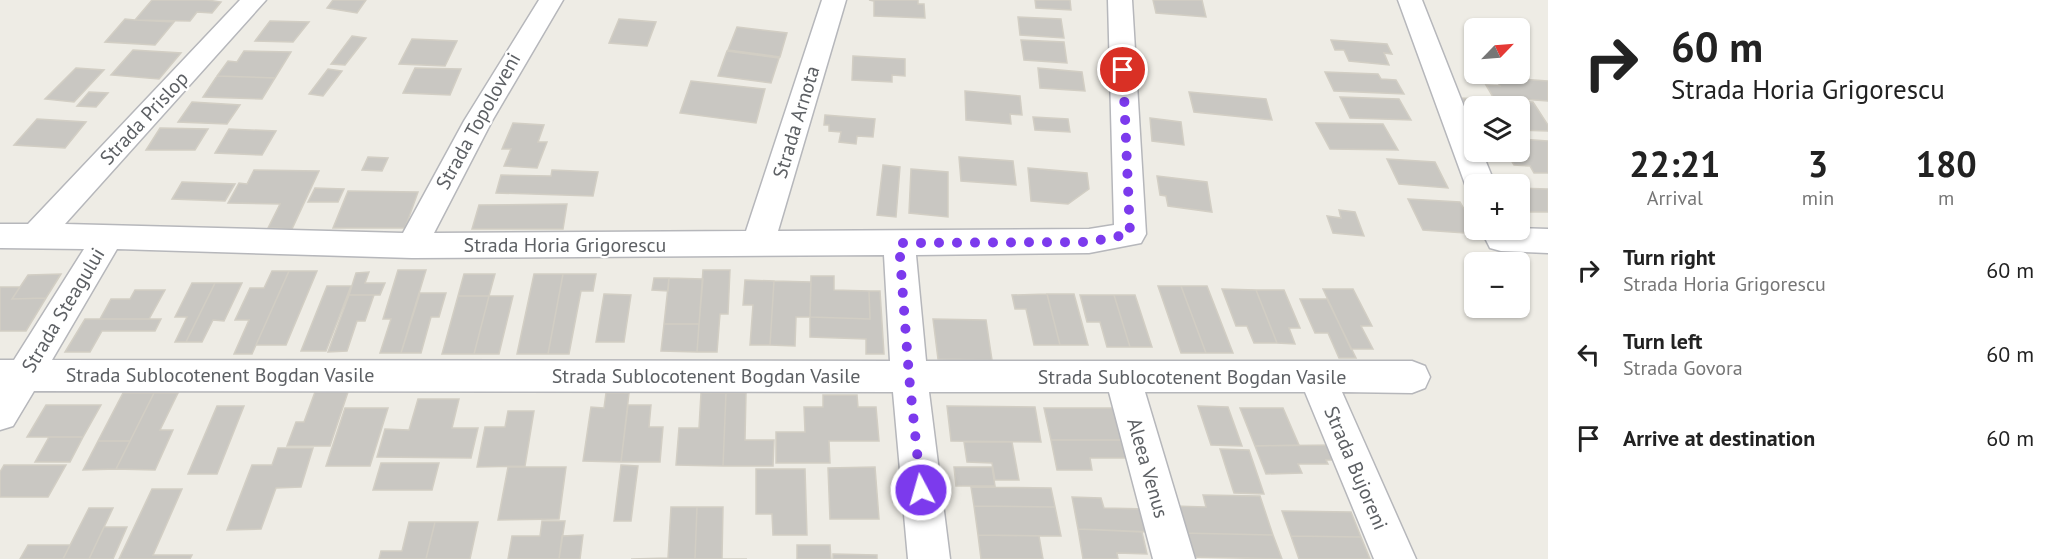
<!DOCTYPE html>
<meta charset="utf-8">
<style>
body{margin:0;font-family:"PT Sans",sans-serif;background:#f2f2f2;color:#222;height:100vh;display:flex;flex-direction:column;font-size:22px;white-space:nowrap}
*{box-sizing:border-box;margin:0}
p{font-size:20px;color:#767676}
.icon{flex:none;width:33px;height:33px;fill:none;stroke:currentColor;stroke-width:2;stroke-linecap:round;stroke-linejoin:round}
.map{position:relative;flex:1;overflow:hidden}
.panel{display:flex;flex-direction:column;background:#fff;width:510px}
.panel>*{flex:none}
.guide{background:#fff;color:#222;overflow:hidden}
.needle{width:39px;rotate:65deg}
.buttons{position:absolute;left:1464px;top:18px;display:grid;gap:12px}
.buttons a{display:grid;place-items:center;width:66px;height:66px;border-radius:9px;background:#fff;box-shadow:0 2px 4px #0004;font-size:30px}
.pin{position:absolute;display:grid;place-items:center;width:51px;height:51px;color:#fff;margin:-26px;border:3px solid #fff;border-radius:50%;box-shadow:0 2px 6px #0007}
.me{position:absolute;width:66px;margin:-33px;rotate:354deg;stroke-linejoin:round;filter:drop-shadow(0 0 4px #0008)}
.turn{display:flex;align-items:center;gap:21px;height:126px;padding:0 24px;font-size:27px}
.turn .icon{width:78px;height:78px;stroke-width:2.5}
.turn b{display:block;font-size:42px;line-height:51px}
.eta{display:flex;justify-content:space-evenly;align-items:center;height:102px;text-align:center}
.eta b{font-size:36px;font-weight:600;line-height:42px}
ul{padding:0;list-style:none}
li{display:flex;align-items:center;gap:18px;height:84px;padding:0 24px}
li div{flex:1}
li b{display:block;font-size:22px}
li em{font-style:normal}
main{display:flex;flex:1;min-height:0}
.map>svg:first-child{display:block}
</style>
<main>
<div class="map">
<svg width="1548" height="559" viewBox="0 0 1548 559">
<rect width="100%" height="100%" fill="#eeece5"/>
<!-- building -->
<path fill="#c9c7c2" stroke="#d2cec4" stroke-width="1.5" d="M152,0H207L221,2L212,13L197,12L190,21L135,20Z
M333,0H366L357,13L327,8Z
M869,0H918V4H924L925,18L874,16V1Z
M1035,0H1070L1071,10L1036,8Z
M1153,0H1202L1206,17L1156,13Z
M1018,17L1061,19L1064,38L1020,35Z
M125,19L135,20L174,22L155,45L105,42Z
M619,19L656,22L647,46L609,43Z
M270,21L309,22L293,42L255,41Z
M737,27L787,33L780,57L728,50Z
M352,36L366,38L345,65L331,64Z
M412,39L457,41L445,66L399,64Z
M1021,40L1064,42L1067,63L1024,60Z
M1331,40L1387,44L1392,54L1384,53L1389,65L1349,61L1344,50H1335Z
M133,50L181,53L159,79L111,75Z
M244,51L291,52L275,78L217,76L228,61L237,62Z
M727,51L779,58L771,83L718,76Z
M853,56L905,59V76L892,75V82L852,80Z
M76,68L104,70L74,102L45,99Z
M415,68L461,69L450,95L403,93Z
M1038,68L1082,72L1085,91L1040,88Z
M328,69L342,71L323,96L309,94Z
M1325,72L1378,74L1381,79L1396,80L1404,94L1334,91Z
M217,76L275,78L262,99L203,97Z
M1495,77L1548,81V101L1493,97L1486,85L1500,86Z
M691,81L765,89L756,123L680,113Z
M965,91L1020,96L1022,115L1010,114L1011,124L966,120Z
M89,92L108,93L96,107L77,106Z
M1189,92L1266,99L1272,120L1194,112Z
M1340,97L1399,99L1411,120L1350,118Z
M1460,98L1533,102L1548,125V131L1520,130V106H1474V111L1468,110Z
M192,102L240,105L227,124L178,122Z
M825,115L875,119L873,137L857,136L856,144L839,142L841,132L829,131V125H824Z
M1033,117L1068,119L1070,132L1035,130Z
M1150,118L1181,122L1184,145L1152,141Z
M37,119L86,122L65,148L14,145Z
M513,123L544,125L538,142H547L537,168L504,166L511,149H502Z
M1316,123L1383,124L1398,150L1330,149Z
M160,128L208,129L195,150H146Z
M229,129L276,131L262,155L215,153Z
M1520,139L1548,141V173H1534L1530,166L1514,165L1506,152H1520Z
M368,157L388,158L382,171L362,170Z
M959,157L1013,161L1016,185L961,181Z
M1387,159L1435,162L1448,188L1399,184Z
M883,165L900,167L896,217L877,215Z
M1028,168L1087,173L1089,189L1068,204L1031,201Z
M911,169L948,172V217L909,213Z
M254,170L319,171L292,229L268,228L280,204L228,203L239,183L247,184Z
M552,170L598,172L593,196L496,193L501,175L551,176Z
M1157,176L1207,182L1212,212L1168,206L1166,196L1160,195Z
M182,182L235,184L225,201L172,199Z
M315,188L344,189L338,202H308Z
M1520,188L1548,189V212H1529L1520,197Z
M348,191L418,192L405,228H333Z
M1408,199L1460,202L1478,234L1423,230Z
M567,204L563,229H472L479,205Z
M1339,210L1355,212L1364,236L1333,233L1327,216L1341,218Z
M398,270H426L401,353H380L391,319H383Z
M703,270H730L728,314H720L717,352H697Z
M272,271H289L252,354H234L249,320H235L250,288H264Z
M289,271H317L286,345H256Z
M369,272L365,283H385L380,295H349L356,273Z
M61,274L46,298L12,299L28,275Z
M464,274H495L489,296H458Z
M534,274H563L548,354H517Z
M563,274H596L593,291H581L569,354H548Z
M811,276H834V290L869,291L870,319L810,317Z
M654,278H669L668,291L652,290Z
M669,278L703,279L699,324H664Z
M745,280L774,281L770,345H750L753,305H743Z
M774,281L811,282L810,317H796L795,346L770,345Z
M192,283H215L186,342H175L187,317H175Z
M215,283H242L224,321L213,320L202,342H186Z
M327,286H351L326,351H301Z
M1158,286H1181L1206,353H1181Z
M1181,286H1207L1233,353H1206Z
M0,287H20L12,299L46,298L26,331H0Z
M1222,289L1256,290L1277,343H1254L1247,326H1236Z
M1323,289H1353L1372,326H1361L1373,349H1351Z
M135,290H165L149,319H100L111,299H130Z
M1256,290H1284L1300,328H1289L1295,344L1277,343Z
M869,291H880L884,354H866V339L810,337V317L870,319Z
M420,293H446L439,317H431L421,353H401Z
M604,294L631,295L624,342H596Z
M1047,294L1060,345H1034L1026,309H1015L1012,295Z
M1047,294H1074L1088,345H1060Z
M349,295H374L365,321H357L347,351L328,352Z
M1080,295H1114L1130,347H1107L1100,322H1087Z
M1114,295H1135L1152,347H1130Z
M458,296H489L474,354H442Z
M489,296H513L499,354H474Z
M1300,299H1327L1356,358H1339L1328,333H1315Z
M85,319H161L155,331H102L90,352H65Z
M933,319L986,320L992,360L938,359Z
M664,324H699L697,352L661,351Z
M315,392H348L330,446H287L296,422H304Z
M123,393H154L130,441H98Z
M154,393H178L160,430H173L155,470L116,469Z
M606,393H629L621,462L583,461L591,407L604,408Z
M701,393H726L723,466L676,465L679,428H699Z
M726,393H746L745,440H774L773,466H723Z
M823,395H857L858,407H876L879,441H829L830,463H776V432H805L804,407H823Z
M418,399H459L452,428H478L471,458L377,457L385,429L409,430Z
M46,405H101L83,437H27Z
M628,405H651L649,427H663L660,462H621Z
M217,406H244L217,474H188Z
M947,406L1035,407L1041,442L951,441Z
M1198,406L1228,407L1242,446L1211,445Z
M345,408H388L370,466H326Z
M1044,408H1120L1129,440H1051Z
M1240,408H1283L1299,445L1255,446Z
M508,411H534L525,466L477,467L485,427H505Z
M49,437H83L70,462H35Z
M1051,440H1129L1134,458H1090L1092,470H1057Z
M98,441H130L116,469L83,470Z
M964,442H1012L1019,480H995L992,463L967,462Z
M1336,445L1342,460H1326L1328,464H1298L1302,473L1266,474L1255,446Z
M278,448H313L301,487L276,488L261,529L227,530L252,465H272Z
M1220,449L1249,450L1264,494L1234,493Z
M381,463H439L432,490H373Z
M4,465H66L48,497H0V472Z
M621,465L638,466L631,521H614Z
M508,467H566L559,519L498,520Z
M875,467L879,519H830L828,468Z
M954,467H992L995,486H956Z
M756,469H805L807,535H773L772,514H756Z
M971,487L1051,488L1055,507L974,506Z
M152,489H182L153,555H192L190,559H119Z
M1203,495L1260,496L1273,535L1181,533L1174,506L1206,507Z
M1072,497L1101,498L1104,508L1148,509L1153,532L1078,529Z
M974,506L1055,507L1061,536L978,535Z
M671,507H697L695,559H631L668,558Z
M697,507H723L722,559H747H695Z
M89,508H113L89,559H63Z
M1282,511L1351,512L1361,537L1291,536Z
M542,521H565L559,559H508L512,536H540Z
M409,522H435L426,559H379L381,551H402Z
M435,522H478L470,559H426Z
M104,527H127L113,559H89Z
M1078,529L1142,532L1147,554L1117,553L1118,559H1083Z
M1181,533L1273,535L1282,559L1188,557Z
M583,535L580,559H559L562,536Z
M978,535L1039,536L1043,559H981Z
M1291,536L1361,537L1370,559H1299Z
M28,545H70L63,559H20Z
M797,545H830L831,559H797Z
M833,554L877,555V559H833Z"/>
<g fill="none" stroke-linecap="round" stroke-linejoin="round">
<!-- minor casing -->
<g stroke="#b6b7bb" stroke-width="3">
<path id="minor" d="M240,0H266L65,224L403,233L464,121L539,0H563L492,121L434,233L746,231L822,0H846L778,231L1089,229L1114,225L1108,0H1132L1146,234L1141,243L1089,253L916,255L926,361H1412L1425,366L1430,377L1425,388L1412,393L1342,392L1416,559H1374L1305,392H1145L1195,559H1153L1109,392H929L950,559H908L893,392L34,391L13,426L0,430V360H14L84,249L0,248V224H28ZM117,249L412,258L884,255L890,361L52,360Z
M1398,0H1422L1474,132V152H1482L1495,184H1474V193L1469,192L1465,184Z
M1520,228L1548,229V253L1501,251L1490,248L1481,230H1520Z"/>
</g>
<!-- minor -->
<use href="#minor" fill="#fff" fill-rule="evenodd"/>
</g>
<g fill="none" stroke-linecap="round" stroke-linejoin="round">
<!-- route -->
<path stroke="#7c3aed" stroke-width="10" stroke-dasharray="0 18" d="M921,490L909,376L899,243L1089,242L1130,234L1123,70"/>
</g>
<g text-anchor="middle" stroke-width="4.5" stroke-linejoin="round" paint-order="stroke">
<!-- street labels -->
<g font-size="20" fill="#5d6064" stroke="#fff">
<text transform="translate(144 118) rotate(-47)" y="7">Strada Prislop</text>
<text transform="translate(478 121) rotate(-61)" y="7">Strada Topoloveni</text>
<text transform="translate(796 122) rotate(-73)" y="7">Strada Arnota</text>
<text x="565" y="252">Strada Horia Grigorescu</text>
<text transform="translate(63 310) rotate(-59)" y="7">Strada Steagului</text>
<text x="220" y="382">Strada Sublocotenent Bogdan Vasile</text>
<text x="706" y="383">Strada Sublocotenent Bogdan Vasile</text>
<text x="1192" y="384">Strada Sublocotenent Bogdan Vasile</text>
<text transform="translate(1148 468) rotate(74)" y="7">Aleea Venus</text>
<text transform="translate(1356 468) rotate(67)" y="7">Strada Bujoreni</text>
</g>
</g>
</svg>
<div class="buttons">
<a><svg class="needle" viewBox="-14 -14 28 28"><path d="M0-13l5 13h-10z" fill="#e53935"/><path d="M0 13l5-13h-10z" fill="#767676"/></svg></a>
<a><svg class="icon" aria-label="layers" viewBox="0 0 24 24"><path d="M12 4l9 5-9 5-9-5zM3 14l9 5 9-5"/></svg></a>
<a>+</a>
<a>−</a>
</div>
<div class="pin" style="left:1123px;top:70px;background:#d93025"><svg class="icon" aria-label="arrive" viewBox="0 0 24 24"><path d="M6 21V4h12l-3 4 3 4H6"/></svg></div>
<svg class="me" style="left:921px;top:490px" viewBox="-20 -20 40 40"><circle r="17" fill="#7c3aed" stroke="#fff" stroke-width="3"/><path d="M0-11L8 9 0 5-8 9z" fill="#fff"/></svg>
</div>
<section class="panel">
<div class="guide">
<div class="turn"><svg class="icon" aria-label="right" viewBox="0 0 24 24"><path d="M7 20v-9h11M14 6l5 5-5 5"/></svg><div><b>60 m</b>Strada Horia Grigorescu</div></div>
</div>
<div class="eta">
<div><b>22:21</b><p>Arrival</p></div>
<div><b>3</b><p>min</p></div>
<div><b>180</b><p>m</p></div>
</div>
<ul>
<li><svg class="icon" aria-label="right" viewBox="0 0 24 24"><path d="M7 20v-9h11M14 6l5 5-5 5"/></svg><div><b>Turn right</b><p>Strada Horia Grigorescu</p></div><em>60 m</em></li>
<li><svg class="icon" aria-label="left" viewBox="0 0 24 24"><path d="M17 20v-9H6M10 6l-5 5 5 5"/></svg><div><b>Turn left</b><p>Strada Govora</p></div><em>60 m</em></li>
<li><svg class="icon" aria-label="arrive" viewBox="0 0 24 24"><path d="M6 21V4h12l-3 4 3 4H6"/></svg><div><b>Arrive at destination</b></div><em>60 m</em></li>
</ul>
</section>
</main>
